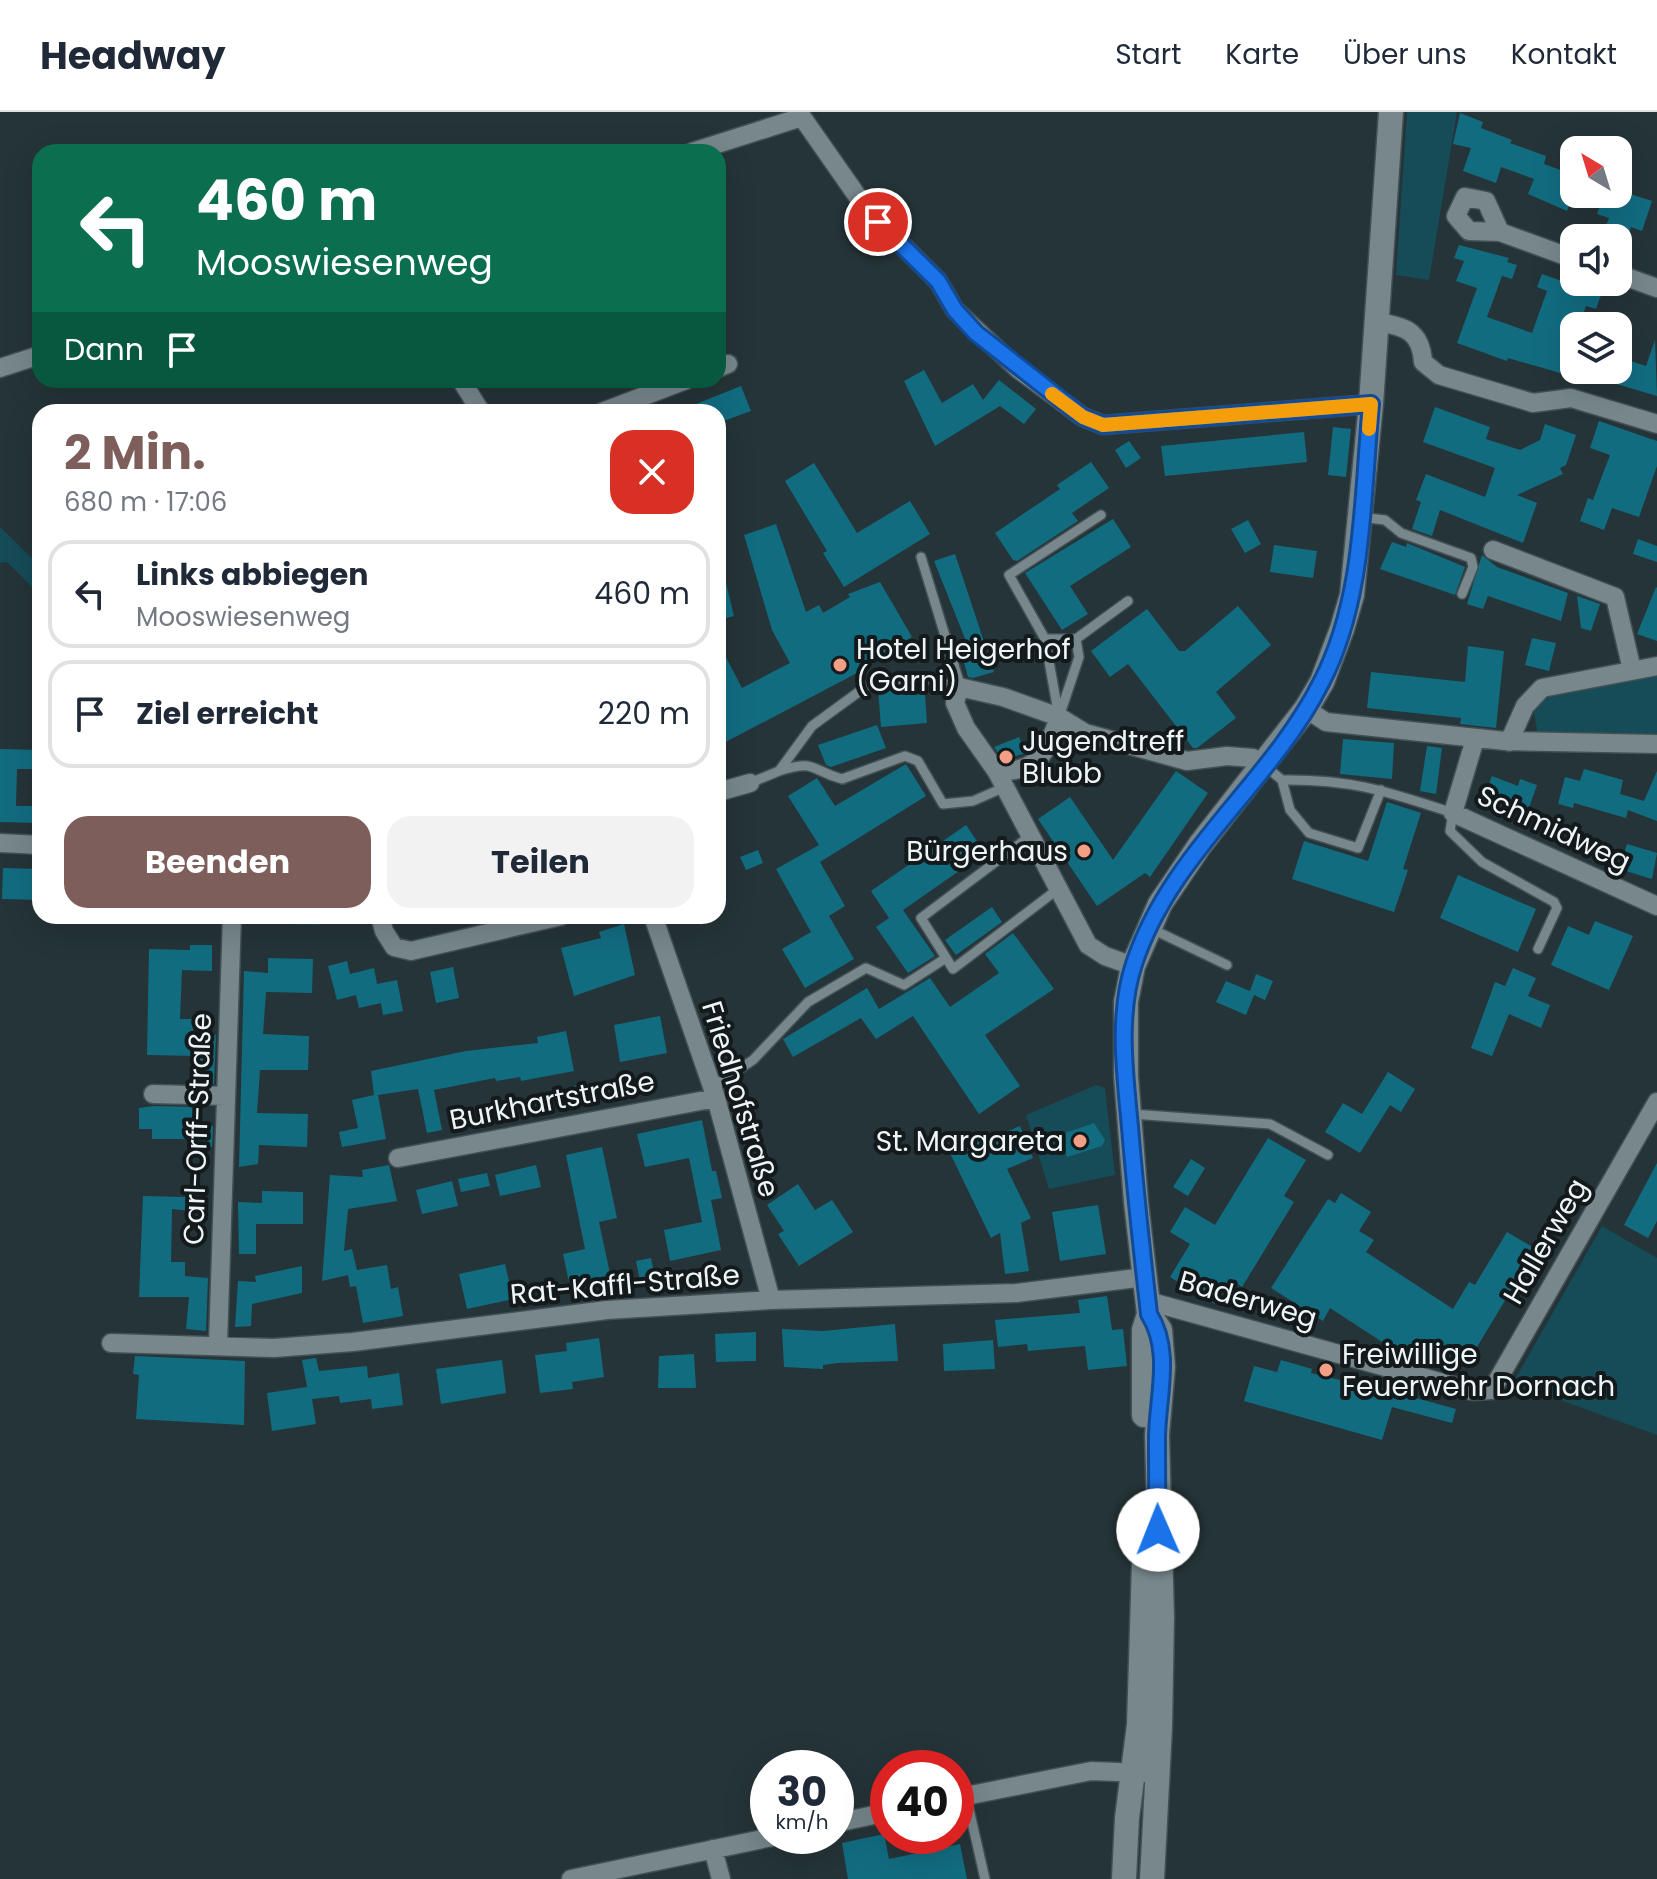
<!DOCTYPE html>
<html lang="de">
<meta charset="utf-8">
<style>
body{margin:0;font-family:Poppins,sans-serif;background:#f2f2f3;color:#1f2937;height:100vh;display:flex;flex-direction:column;font-size:30px;white-space:nowrap}
*{box-sizing:border-box;margin:0}
p{font-size:26px;color:#747a83}
.icon{flex:none;width:44px;height:44px;fill:none;stroke:currentColor;stroke-width:2;stroke-linecap:round;stroke-linejoin:round}
.map{position:relative;flex:1;overflow:hidden}
.side{position:absolute;left:32px;top:292px;width:694px;height:520px;display:flex;flex-direction:column;background:#fff;border-radius:24px;box-shadow:0 8px 32px #0002}
.side>*{flex:none}
.banner{position:absolute;left:32px;top:32px;width:694px;height:244px;border-radius:24px;box-shadow:0 8px 32px #0002;background:#0b6e4f;color:#fff;overflow:hidden}
.needle{width:52px;rotate:322deg}
.tools{position:absolute;left:1560px;top:24px;display:grid;gap:16px}
.tools a{display:grid;place-items:center;width:72px;height:72px;border-radius:16px;background:#fff;box-shadow:0 8px 32px #0002;font-size:40px}
.speed{position:absolute;left:750px;top:1638px;display:flex;gap:16px;font-size:40px;font-weight:700;text-align:center}
.speed>*{display:grid;place-content:center;width:104px;height:104px;border-radius:50%;background:#fff;box-shadow:0 8px 32px #0002;line-height:1}
.speed small{font-size:20px;font-weight:400}
.speed .limit{border:12px solid #d22;background:#fff;color:#111}
.pin{position:absolute;display:grid;place-items:center;width:68px;height:68px;color:#fff;margin:-34px;border:4px solid #fff;border-radius:50%;box-shadow:0 2px 8px #0007}
.me{position:absolute;width:88px;margin:-44px;rotate:359deg;stroke-linejoin:round;filter:drop-shadow(0 0 6px #0008)}
.turn{display:flex;align-items:center;gap:28px;height:168px;padding:0 32px;font-size:36px}
.turn .icon{width:104px;height:104px;stroke-width:2.5}
.turn b{display:block;font-size:56px;line-height:68px}
.then{display:flex;align-items:center;height:76px;padding:0 32px;background:#0003;gap:16px;font-size:30px}
.round{display:grid;place-items:center;flex:none;width:84px;height:84px;border-radius:24px;background:#f2f2f3}
.summary{display:flex;align-items:center;justify-content:space-between;height:136px;padding:0 32px}
h1{font-size:48px;font-weight:700;line-height:60px;color:#7e5e5a}
.primary-button{display:flex;gap:16px;margin-top:auto;padding:16px 32px}
.primary-button a{flex:1;height:92px;border-radius:24px;background:#7e5e5a;color:#fff;font-size:32px;font-weight:700;line-height:92px;text-align:center}
.primary-button a+a{background:#f2f2f3;color:#1f2937}
ul{padding:0;list-style:none}
li{display:flex;align-items:center;gap:24px;height:108px;margin:0 16px 12px;padding:0 16px;border:4px solid #e0e1e3;border-radius:24px}
li div{flex:1}
li b{display:block;font-size:30px}
li em{font-style:normal}
header{display:flex;align-items:center;gap:48px;box-sizing:border-box;height:112px;padding:0 40px;background:#fff;border-bottom:2px solid #e0e1e3}
header strong{font-size:38px}
nav{display:flex;gap:44px;margin-inline-start:auto;font-size:28px}
.map>svg:first-child{display:block}
</style>
<header>
<strong>Headway</strong>
<nav><a>Start</a><a>Karte</a><a>Über uns</a><a>Kontakt</a></nav>
</header>
<div class="map">
<svg width="1657" height="1767" viewBox="0 0 1657 1767">
<rect width="100%" height="100%" fill="#253438"/>
<!-- green -->
<path fill="#164b58" d="M1407,0H1457L1429,168L1396,163Z
M0,415L40,454V483L7,450L0,451Z
M1657,562V624H1538L1533,595L1557,580Z
M245,804H323L321,813L244,811Z
M1096,973L1105,976L1115,1063L1049,1077L1026,1003Z
M1602,1114L1657,1146V1323L1513,1271Z"/>
<!-- building -->
<path fill="#126c80" d="M1460,1L1483,10L1481,16L1512,28L1510,31L1546,44L1544,52L1574,63V81L1567,99L1528,82L1534,67L1501,55L1496,71L1463,59L1471,36L1453,32Z
M1618,78L1652,89L1642,119L1631,115L1629,123L1605,116L1609,106L1597,102L1604,82H1618Z
M1459,133L1509,146L1507,150L1517,153L1512,167L1502,164L1487,205L1532,221L1547,179L1537,175L1542,162L1601,183L1596,197L1586,194L1579,214H1574V265L1508,246L1507,249L1457,231L1477,176L1456,169L1464,149L1454,146Z
M1655,228L1657,284L1576,260L1618,258V245L1646,254Z
M924,258L942,291L973,272L983,288L999,268L1036,297L1024,312L1000,294L935,334L904,269Z
M741,274L751,299L718,311V300H676Z
M1435,295L1490,315L1486,327L1520,338L1540,328L1545,312L1576,323L1566,353L1560,356L1563,362L1517,383L1537,391L1523,431L1440,398L1432,424L1412,417L1421,390L1416,388L1426,362L1485,385L1495,356L1423,330Z
M1599,309L1657,329V354L1639,405L1612,396L1604,418L1580,409L1588,386L1593,388L1610,343L1590,336Z
M1333,315L1351,317L1346,365L1328,363Z
M1304,320L1307,350L1165,364L1161,334Z
M1129,329L1141,346L1126,356L1115,338Z
M1091,350L1109,376L1072,401L1078,409L1017,449L1013,448L995,421L1060,377L1057,373Z
M814,351L857,421L910,389L930,422L844,475L823,441L827,439L785,369Z
M1113,407L1131,435L1070,474L1088,502L1062,518L1025,461Z
M1248,408L1261,432L1245,441L1231,417Z
M776,412L806,500L819,493L823,501L850,485L848,482L880,470L912,525L857,557L859,560L718,634V530L742,576L790,551L772,518L744,423Z
M1638,427L1657,434V450L1633,442Z
M1392,430L1406,435L1407,431L1465,455L1455,483L1380,457Z
M1274,433L1317,439L1313,466L1270,460Z
M955,442L994,560L973,566L968,565L959,532L966,529L934,449Z
M1482,443L1497,455L1568,481L1561,509L1488,484L1483,497L1467,492Z
M723,459L734,504L718,508V460Z
M1656,475L1657,476V529L1637,522Z
M1577,484L1600,492L1591,519L1581,516Z
M1238,494L1271,533L1216,580L1236,606L1197,636H1193L1128,552L1110,565L1091,539L1147,497L1179,539H1185Z
M1532,526L1556,531L1549,559L1525,553Z
M1468,534L1504,539L1496,616L1460,612L1461,606L1367,596L1371,560L1465,570Z
M878,576H906L907,583L925,582L927,611L881,615Z
M877,613L886,636L831,655L826,653L818,633Z
M1019,625L1026,641L1003,648L994,635Z
M1343,627L1394,631L1392,667L1340,662Z
M1427,634L1442,636L1436,682L1420,679Z
M0,637L40,638V657H17L16,694H40V711L0,710Z
M906,652L926,684L820,750L845,794L829,804L854,847L805,876L782,837L811,820L776,757L819,733L788,684L817,666L835,694Z
M1584,657L1623,668L1620,682L1644,689L1657,659V709L1628,698L1626,706L1574,691L1573,696L1558,692L1565,665L1580,669Z
M1176,659L1208,681L1150,765L1145,761L1097,794L1038,707L1070,685L1113,748Z
M1492,664L1518,674L1520,667L1537,673L1527,701L1484,686Z
M1387,690L1421,701L1403,757L1408,758L1394,800L1292,767L1304,729L1368,749Z
M966,713L985,741L903,798L935,844L908,861L876,815L889,806L871,779Z
M1627,732L1657,741L1652,767L1619,757Z
M758,738L763,751L746,758L740,745Z
M3,756L40,757V788L2,787Z
M1458,763L1536,797L1518,840L1440,806Z
M992,795L1002,810L956,843L945,828Z
M1595,809L1633,824L1609,878L1551,853L1568,814L1589,823Z
M624,812L635,863L574,884L561,836L601,826L599,820Z
M1013,821L1054,877L985,923L1020,974L979,1002L913,904L876,927L861,906L793,945L783,927L867,876L879,897L930,866L950,895L999,861L985,842Z
M190,833H212V859L182,858L180,907H193V923H216L214,972L197,971V944L147,943L149,837L190,838Z
M268,846L313,847L312,881L266,880L263,922L309,924L308,958H260L257,1001L308,1002L307,1035L259,1033L258,1052L239,1055L244,859L268,861Z
M347,849L350,862L374,856L377,872L397,868L403,899L383,903L381,891L359,896L356,883L337,888L328,854Z
M453,855L459,886L436,891L430,860Z
M1513,856L1536,866L1528,884L1550,893L1541,916L1509,902L1492,944L1471,936L1495,870L1505,874Z
M1256,862L1273,869L1265,888L1254,883L1246,903L1216,890L1226,869L1250,879Z
M660,904L667,941L620,950L614,913Z
M566,919L574,959L521,969L520,965L496,969L495,966L434,978L442,1018L427,1021L418,977L378,983L386,1027L342,1035L339,1020L358,1016L352,988L374,983L371,959L466,939L538,931L537,925Z
M1388,960L1415,977L1401,1000L1390,993L1360,1041L1325,1020L1343,991L1362,1002Z
M588,971L591,988L577,991L574,974Z
M153,994L199,995L198,1014H213L212,1035L195,1034V1027H152V1017H139V996Z
M702,1008L712,1059H716L722,1086L711,1088L721,1138L670,1149L664,1118L702,1110L689,1046L645,1055L637,1022Z
M1094,1011L1105,1028L1102,1034L1067,1045L1059,1023Z
M1020,1014L1033,1046L1007,1057L1031,1106L1021,1111L1029,1159L1005,1162L1000,1121L991,1126L950,1041L990,1021L992,1026Z
M1268,1026L1306,1048L1284,1084L1294,1090L1242,1175L1230,1167L1215,1192L1170,1165L1190,1132L1170,1120L1185,1095L1215,1113Z
M602,1035L617,1106L599,1110L611,1166L570,1175L563,1142L585,1137L566,1043Z
M1191,1047L1205,1056L1188,1084L1173,1075Z
M1657,1051V1109L1648,1126L1624,1113Z
M389,1053L397,1089L348,1097L344,1139L352,1137L357,1158L387,1153L391,1177L398,1175L403,1204L363,1211L356,1174L350,1175L348,1163L322,1169L330,1063L363,1065L362,1058Z
M536,1053L541,1075L500,1084L495,1063Z
M487,1061L490,1074L461,1080L458,1067Z
M452,1069L458,1094L422,1102L416,1078Z
M798,1072L815,1098L832,1088L853,1120L799,1154L778,1122L784,1119L767,1093Z
M185,1079L202,1080L201,1100L172,1097L171,1150H185V1164L208,1166L206,1219L186,1217L189,1185H139L143,1084L185,1085Z
M262,1079L303,1080V1112H256V1142H239L238,1090L262,1091Z
M1341,1081L1371,1100L1359,1119L1374,1128L1366,1140L1453,1197L1469,1170L1475,1173L1507,1120L1536,1137L1468,1250L1434,1229L1419,1252L1413,1250L1330,1196L1323,1209L1271,1176L1328,1087L1335,1091Z
M1098,1093L1106,1142L1060,1149L1052,1100Z
M651,1146L655,1166L640,1169L636,1149Z
M505,1152L513,1187L467,1197L459,1162Z
M302,1154V1181L252,1192L251,1214L235,1215L238,1169L256,1170L255,1164Z
M1107,1184L1112,1218L1123,1217L1127,1254L1088,1258L1085,1234L1028,1239L1027,1232L998,1235L995,1208L1080,1201L1078,1188Z
M895,1212L898,1249L837,1251L823,1253V1257L784,1255L782,1217L823,1219Z
M756,1220V1249L716,1250L715,1222Z
M599,1226L604,1265L572,1270L573,1277L540,1281L535,1243L567,1239L566,1231Z
M993,1228L995,1257L944,1259L943,1232Z
M694,1242L696,1276H658L659,1244Z
M135,1244L245,1249L244,1313L136,1307L139,1263L133,1262Z
M316,1246L319,1259L367,1254L368,1266L399,1261L403,1293L372,1297L371,1287L340,1291L339,1284L312,1287L316,1312L272,1319L267,1281L307,1275L302,1248Z
M502,1248L506,1281L441,1292L436,1257Z
M1281,1248L1312,1257L1311,1261L1344,1269V1266L1456,1297L1452,1311L1392,1295L1382,1328L1244,1289L1254,1254L1277,1260Z
M884,1722L889,1747L960,1732L967,1767H848L842,1731Z"/>
<g fill="none" stroke-linecap="round" stroke-linejoin="round">
<!-- service casing -->
<g stroke="#434f53" stroke-width="12">
<path id="service" d="M1360,405L1385,408L1401,421L1471,446L1473,455L1462,482
M921,445L961,576
M1045,527H1076
M1060,602L1079,545L1076,527L1128,489
M1059,605L1045,527L1009,463L1101,403
M1265,654L1282,668L1290,698L1309,721L1358,736L1381,678
M779,659C817,647 809,658 842,667L905,644L918,649L943,692L973,689L1005,675
M1282,668C1353,667 1388,680 1453,701L1450,719L1482,750L1554,790L1557,796L1538,837
M750,671L779,659L812,614L875,568H930L959,575
M1030,724L921,806L953,857L1058,777
M1152,817L1227,853
M712,975L753,948L808,890L866,856L904,873L946,846
M1132,1002L1270,1012L1328,1043
M966,1684L985,1767"/>
</g>
<!-- minor casing -->
<g stroke="#434f53" stroke-width="21">
<path id="minor" d="M692,40L802,5L867,98L938,169L955,198L1018,257L1083,305L1103,313L1371,292
M1500,120L1486,89L1465,85L1456,104L1469,119L1500,120L1574,147
M1618,162L1657,176
M1376,210C1405,214 1421,219 1423,250L1439,263L1533,291L1571,286L1657,312
M0,256L40,243
M718,256L728,252
M461,268L481,300
M602,300L686,268
M1493,438L1615,485L1632,558
M1306,597L1326,610L1505,629L1657,632
M1475,627L1453,701L1657,794
M1509,630L1525,594L1542,576L1657,554
M997,660C1039,659 1046,642 1059,605
M718,680L750,671
M0,731L40,733
M380,804L384,819L394,835L411,839L561,804
M653,804L716,986L771,1188
M1133,854L1105,844L1088,833L997,660L966,616L955,591L959,575L1003,585L1059,605L1085,621L1187,649L1227,644L1253,646L1265,654
M153,982L226,984
M398,1046L716,986
M1148,1189L1472,1279L1492,1278L1657,990
M111,1231L274,1236L353,1230L607,1198L771,1188L1016,1181L1145,1165
M218,1232L232,804
M956,1686L1091,1659L1144,1661
M836,1711L888,1700
M713,1737L721,1767
M571,1767L777,1724"/>
</g>
<!-- tertiary casing -->
<g stroke="#434f53" stroke-width="27">
<path id="tertiary" d="M1144,1303V1218L1149,1202
M1124,1767L1127,1706L1139,1613L1144,1451
M1152,1767L1160,1615L1162,1505L1157,1323L1163,1255L1160,1218L1149,1202L1136,1090L1126,964V890L1133,854L1160,792L1200,733L1306,597L1322,570L1342,517L1352,483L1371,292L1391,0"/>
</g>
<!-- service -->
<use href="#service" stroke="#77878c" stroke-width="9"/>
<!-- minor -->
<use href="#minor" stroke="#77878c" stroke-width="18"/>
<!-- tertiary -->
<use href="#tertiary" stroke="#77878c" stroke-width="24"/>
</g>
<g fill="none" stroke-linecap="round" stroke-linejoin="round">
<!-- route casing -->
<g stroke="#114b97" stroke-width="20">
<path id="route" d="M878,110L938,169L955,198L976,221L1083,305L1103,313L1371,292C1362,384 1365,487 1321,571C1270,672 1170,741 1134,852C1117,903 1125,962 1130,1015C1135,1077 1142,1140 1149,1202C1172,1239 1158,1282 1157,1324C1157,1355 1157,1387 1158,1418"/>
</g>
<!-- route -->
<use href="#route" stroke="#1a73e8" stroke-width="14"/>
<!-- slow -->
<path stroke="#f59e0b" stroke-width="14" d="M1052,282L1083,305L1103,313L1371,292L1369,317"/>
</g>
<!-- markers -->
<g fill="#f39f85" stroke="#141a1c" stroke-width="3">
<circle cx="840" cy="553" r="8"/>
<circle cx="1006" cy="645" r="8"/>
<circle cx="1084" cy="739" r="8"/>
<circle cx="1080" cy="1029" r="8"/>
<circle cx="1326" cy="1258" r="8"/>
</g>
<g text-anchor="middle" stroke-width="8" stroke-linejoin="round" paint-order="stroke">
<!-- poi labels -->
<g font-size="28" fill="#ecf5f8" stroke="#141a1c" text-anchor="start">
<text x="856" y="547">Hotel Heigerhof<tspan x="856" dy="32">(Garni)</tspan></text>
<text x="1022" y="639">Jugendtreff<tspan x="1022" dy="32">Blubb</tspan></text>
<text x="1068" y="749" text-anchor="end">Bürgerhaus</text>
<text x="1064" y="1039" text-anchor="end">St. Margareta</text>
<text x="1342" y="1252">Freiwillige<tspan x="1342" dy="32">Feuerwehr Dornach</tspan></text>
</g>
<!-- street labels -->
<g font-size="28" fill="#ecf5f8" stroke="#141a1c">
<text transform="translate(1554 716) rotate(25)" y="10">Schmidweg</text>
<text transform="translate(741 987) rotate(73)" y="10">Friedhofstraße</text>
<text transform="translate(552 988) rotate(-11)" y="10">Burkhartstraße</text>
<text transform="translate(197 1017) rotate(-88)" y="10">Carl-Orff-Straße</text>
<text transform="translate(1545 1129) rotate(-60)" y="10">Hallerweg</text>
<text transform="translate(625 1172) rotate(-5)" y="10">Rat-Kaffl-Straße</text>
<text transform="translate(1248 1187) rotate(16)" y="10">Baderweg</text>
</g>
</g>
</svg>
<div class="tools">
<a><svg class="needle" viewBox="-14 -14 28 28"><path d="M0-13l5 13h-10z" fill="#e53935"/><path d="M0 13l5-13h-10z" fill="#747a83"/></svg></a>
<a><svg class="icon" aria-label="sound" viewBox="0 0 24 24"><path d="M4 9h4l5-4v14l-5-4H4zM17 9q2 3 0 6"/></svg></a>
<a><svg class="icon" aria-label="layers" viewBox="0 0 24 24"><path d="M12 4l9 5-9 5-9-5zM3 14l9 5 9-5"/></svg></a>
</div>
<div class="speed"><div>30<small>km/h</small></div><div class="limit">40</div></div>
<div class="pin" style="left:878px;top:110px;background:#d93025"><svg class="icon" aria-label="arrive" viewBox="0 0 24 24"><path d="M6 21V4h12l-3 4 3 4H6"/></svg></div>
<svg class="me" style="left:1158px;top:1418px" viewBox="-20 -20 40 40"><circle r="19" fill="#fff"/><path d="M0-13L10 11 0 6-10 11z" fill="#1a73e8"/></svg>
<div class="banner">
<div class="turn"><svg class="icon" aria-label="left" viewBox="0 0 24 24"><path d="M17 20v-9H6M10 6l-5 5 5 5"/></svg><div><b>460 m</b>Mooswiesenweg</div></div>
<div class="then">Dann<svg class="icon" aria-label="arrive" viewBox="0 0 24 24"><path d="M6 21V4h12l-3 4 3 4H6"/></svg></div>
</div>
<section class="side">
<div class="summary"><div><h1>2 Min.</h1><p>680 m · 17:06</p></div><a class="round" style="background:#d93025;color:#fff"><svg class="icon" aria-label="close" viewBox="0 0 24 24"><path d="M6 6l12 12M18 6L6 18"/></svg></a></div>
<ul>
<li><svg class="icon" aria-label="left" viewBox="0 0 24 24"><path d="M17 20v-9H6M10 6l-5 5 5 5"/></svg><div><b>Links abbiegen</b><p>Mooswiesenweg</p></div><em>460 m</em></li>
<li><svg class="icon" aria-label="arrive" viewBox="0 0 24 24"><path d="M6 21V4h12l-3 4 3 4H6"/></svg><div><b>Ziel erreicht</b></div><em>220 m</em></li>
</ul>
<div class="primary-button"><a>Beenden</a><a>Teilen</a></div>
</section>
</div>
